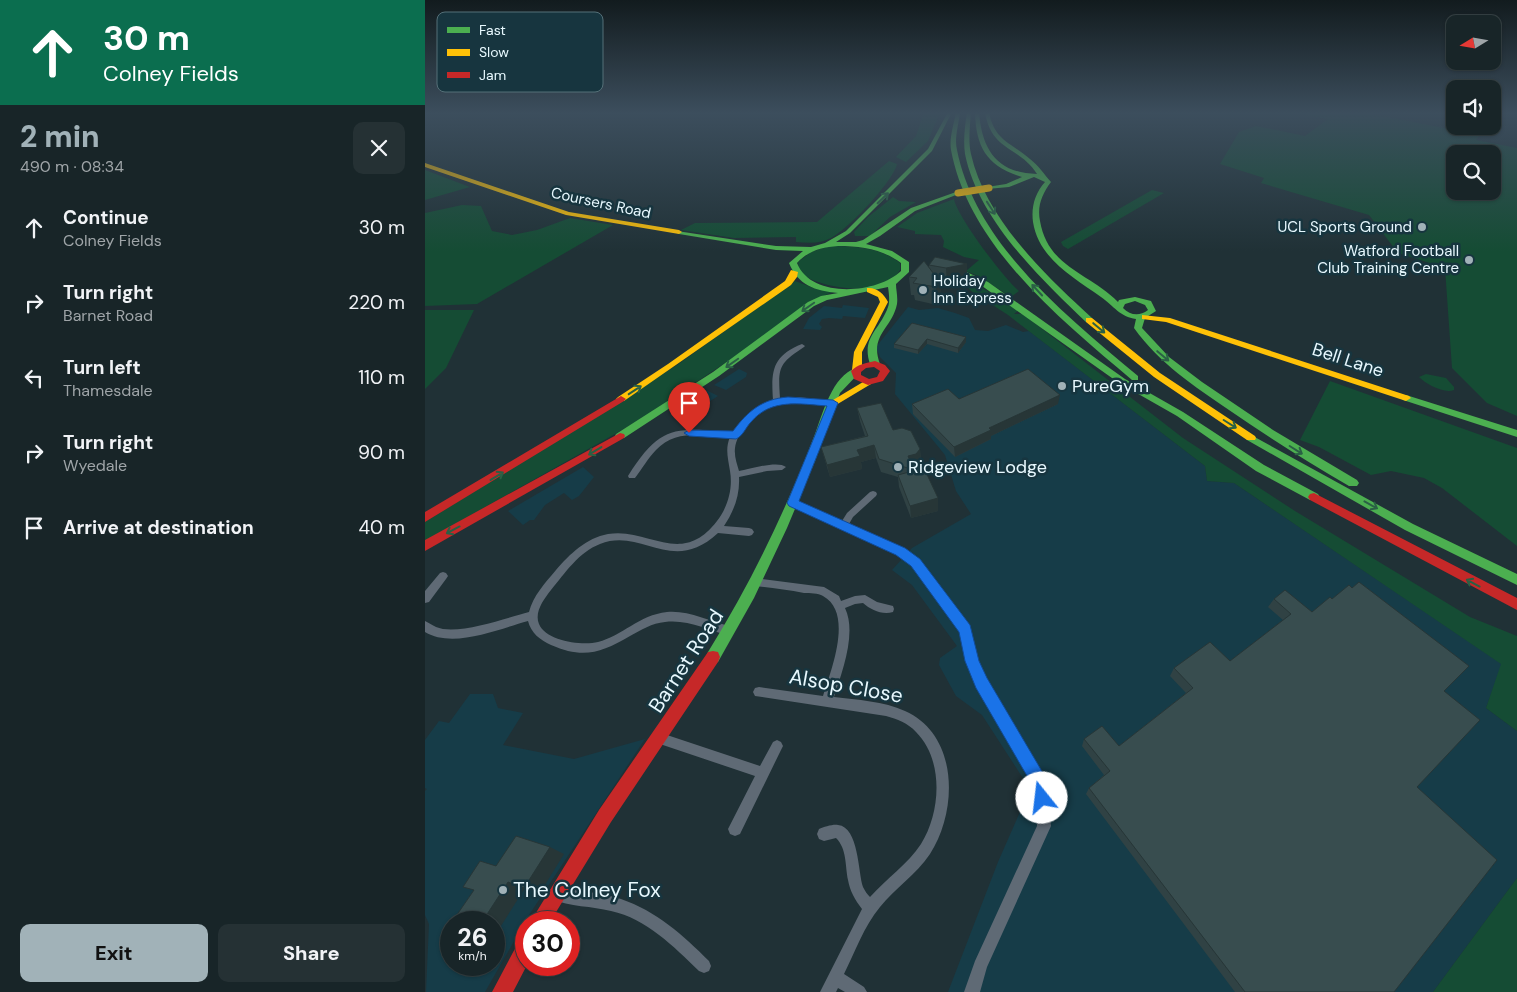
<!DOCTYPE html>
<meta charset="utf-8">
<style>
body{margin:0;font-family:"DM Sans",sans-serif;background:#253134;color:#f1f3f6;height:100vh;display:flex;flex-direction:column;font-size:19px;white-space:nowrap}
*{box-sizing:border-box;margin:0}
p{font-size:16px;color:#9fa5a8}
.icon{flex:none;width:28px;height:28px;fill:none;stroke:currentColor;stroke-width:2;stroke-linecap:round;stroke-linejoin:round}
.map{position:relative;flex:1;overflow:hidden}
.side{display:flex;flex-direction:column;background:#182528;width:425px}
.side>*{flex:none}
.banner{background:#0b6e4f;color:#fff;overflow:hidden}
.needle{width:32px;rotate:259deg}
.fabs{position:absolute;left:1021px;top:15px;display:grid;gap:10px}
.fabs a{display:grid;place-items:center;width:55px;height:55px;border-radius:10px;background:#182528;box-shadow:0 1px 4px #0004,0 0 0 1px #364245;font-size:25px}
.speed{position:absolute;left:15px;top:911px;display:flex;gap:10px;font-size:25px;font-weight:700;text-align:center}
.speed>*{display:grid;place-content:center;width:65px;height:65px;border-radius:50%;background:#182528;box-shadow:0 1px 4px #0004,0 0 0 1px #364245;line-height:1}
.speed small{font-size:12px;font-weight:400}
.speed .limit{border:8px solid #d22;background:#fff;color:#111}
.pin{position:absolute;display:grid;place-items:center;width:42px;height:42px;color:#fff;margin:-51px -21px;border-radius:50% 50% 50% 0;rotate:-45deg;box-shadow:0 0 5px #0007}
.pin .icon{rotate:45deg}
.me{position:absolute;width:55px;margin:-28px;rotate:344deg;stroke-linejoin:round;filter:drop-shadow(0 0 4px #0008)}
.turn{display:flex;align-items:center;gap:18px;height:105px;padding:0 20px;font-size:22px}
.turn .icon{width:65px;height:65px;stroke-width:2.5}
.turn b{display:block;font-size:35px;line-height:42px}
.round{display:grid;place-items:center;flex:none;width:52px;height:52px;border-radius:10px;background:#253134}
.headline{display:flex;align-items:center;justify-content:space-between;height:85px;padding:0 20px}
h1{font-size:30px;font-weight:800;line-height:38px;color:#a1b2b8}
.action{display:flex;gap:10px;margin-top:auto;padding:10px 20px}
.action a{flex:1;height:58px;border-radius:10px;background:#a1b2b8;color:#111;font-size:20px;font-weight:800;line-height:58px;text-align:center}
.action a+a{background:#253134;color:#f1f3f6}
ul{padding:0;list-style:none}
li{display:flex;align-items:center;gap:15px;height:75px;padding:0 20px}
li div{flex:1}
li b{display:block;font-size:19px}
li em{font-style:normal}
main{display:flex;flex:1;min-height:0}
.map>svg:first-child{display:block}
</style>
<main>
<section class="side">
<div class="banner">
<div class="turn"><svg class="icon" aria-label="ahead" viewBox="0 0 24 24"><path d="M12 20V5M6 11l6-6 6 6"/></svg><div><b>30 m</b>Colney Fields</div></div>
</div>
<div class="headline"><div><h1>2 min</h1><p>490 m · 08:34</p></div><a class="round"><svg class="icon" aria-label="close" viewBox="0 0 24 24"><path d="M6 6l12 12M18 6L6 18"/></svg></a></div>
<ul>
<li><svg class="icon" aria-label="ahead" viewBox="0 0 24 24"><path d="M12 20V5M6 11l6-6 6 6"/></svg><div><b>Continue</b><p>Colney Fields</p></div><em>30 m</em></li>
<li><svg class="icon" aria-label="right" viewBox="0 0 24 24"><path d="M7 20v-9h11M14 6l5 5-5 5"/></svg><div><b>Turn right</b><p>Barnet Road</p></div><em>220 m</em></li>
<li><svg class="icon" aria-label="left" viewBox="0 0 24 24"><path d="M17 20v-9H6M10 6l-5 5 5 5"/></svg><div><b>Turn left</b><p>Thamesdale</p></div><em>110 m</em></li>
<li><svg class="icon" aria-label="right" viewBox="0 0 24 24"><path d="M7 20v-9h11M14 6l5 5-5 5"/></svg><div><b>Turn right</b><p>Wyedale</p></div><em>90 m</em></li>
<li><svg class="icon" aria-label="arrive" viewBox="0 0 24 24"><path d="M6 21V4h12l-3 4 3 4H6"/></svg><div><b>Arrive at destination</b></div><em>40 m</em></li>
</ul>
<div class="action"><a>Exit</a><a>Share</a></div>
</section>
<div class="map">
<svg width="1092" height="992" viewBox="0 0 1092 992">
<rect width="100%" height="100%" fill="#203136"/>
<!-- built -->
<path fill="#163c48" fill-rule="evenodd" d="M418,305L444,308L440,318L418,316L417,319L404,318L397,319L394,324L397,327L395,330L378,329L384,318L399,306L417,308Z
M483,307L494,310L513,308L530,313L544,318L550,330L563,331L581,325L598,332L604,331L780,466L782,481L809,483L1077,664L1061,708L1092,731V878L1008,992H523L573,862L605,789L557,715L531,696L514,665L515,658L532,646L487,585L467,570L487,548L546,514L531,491L520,455L470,394L471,373L455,357L451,347Z
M314,369L322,373L321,377L301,390L289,385Z
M281,390L293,396L257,419L248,413Z
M158,467L169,477L154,496L147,500L139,493L120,505L109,520H105L98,525L83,511Z
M45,694H68L73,708L98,713L78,745L149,759L220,739L104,915L60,992H1L4,924L0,915V791L2,789L0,788V740L14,721L24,723ZM26,922H69V965H26Z"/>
<!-- green -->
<path fill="#154c34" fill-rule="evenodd" d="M499,112H515L503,141L481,162L471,157L491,136Z
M866,112H937L1055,135L1051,140L1092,148V416L1062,403L1027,368L1020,268L973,253L944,215L836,183L839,178L795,164L814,132L831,126L880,136L903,119ZM1030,154H1068V191H1030Z
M464,161L472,164C468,182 422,230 406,238C395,244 383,243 371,242V237L309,238L256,230L270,223L392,222Z
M0,170L45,187L0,200Z
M727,190L739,193L643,249L638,246L636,242Z
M468,197L474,201L491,202L465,217L445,236H430L429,232L443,217Z
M529,199C532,216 579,279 594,291L586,297L553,276L541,271L554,260L539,257L518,247L519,241L516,235L490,234V231L472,227L492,213Z
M37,205L56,206L67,231L87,235L112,230L145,218L188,225L52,304L0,306V213Z
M404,246C429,246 455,247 475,263V270C457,299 398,289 374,273L373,262L386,252Z
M522,272L532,273L594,310L589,314H598L758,438L870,511L1045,617L1092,636V731L1061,708L1076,664L809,483L782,481L780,466L583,315L546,291L535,278L520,274Z
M370,281L386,287L408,292L386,301L318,351L213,421L0,541V522L252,365Z
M0,310H49L21,368L0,389Z
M1001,374L1021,378L1029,387V390C1019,394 1001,384 994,377Z
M905,381L1092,448V546L1017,488L999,478L966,471L946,475L894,447L875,440Z
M1092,878V992H1008Z"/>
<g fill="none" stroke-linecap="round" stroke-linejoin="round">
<!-- street -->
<path fill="#5f6a75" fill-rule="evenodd" d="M377,344L380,346L379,347C353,364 353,368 355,398L373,397L408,401L412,403L408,405C391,404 374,399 358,402C336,406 313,427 310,448C309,456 312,464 314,471C325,469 353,460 361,467L357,470L342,471L314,477C315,495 309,511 299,526L324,528L327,529L329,532L327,535L324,536L293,533C247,576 217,527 175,544C154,552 140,573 126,590C119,599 109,612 114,624C121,641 157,646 173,642C197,636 214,615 242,612C263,610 284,621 304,626L308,628L309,631L308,634L304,636C284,630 262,619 240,622C227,623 216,630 205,636C176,653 158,659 126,645C115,640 106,633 103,621C74,629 28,649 0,632V621C4,623 7,625 11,627C32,636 81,618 104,612C108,596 120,583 131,570C145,554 161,538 183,534C224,527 256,568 292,521C303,507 308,488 305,471C303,458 300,449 305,437C280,435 250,429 231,450C223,458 217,469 210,478H204L203,476C236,424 250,428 308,432C318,417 331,406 348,400C346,371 347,356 377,344Z
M448,491L451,492L452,494L451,496L428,517L424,524L479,548L494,560L544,626L552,661L560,680L618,778L623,798L626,826L562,967L555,992H539L550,961L612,826L611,798L606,780L552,687L542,661L535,631L488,566L473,554L365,505L364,503L365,501H371L417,521L422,513L445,492Z
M18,572L21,573L23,576L21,579L4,602L0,603V591L15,573Z
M330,578L399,587L414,596L416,601L430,596L440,595L452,602L468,606L469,609L468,612C457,615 446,610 438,603L430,604L420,608C432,633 417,672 409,697C432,700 459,701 480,711C534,735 533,811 505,854C491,875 470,888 455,907C439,926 430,952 419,974L439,987L442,992H420L413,988L411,992H395L437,909C430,900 425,891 423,880C420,865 422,849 411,838L399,841L394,839L392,834L394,829C399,827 408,824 413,825C434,827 433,873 438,887C440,891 442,894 445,897C461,879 483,864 496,844C516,812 519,760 491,732C483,723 472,719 461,716L330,696L328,692L330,688L334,687L398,696C406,670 429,613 398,596C393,593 385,593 379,593C363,590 346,588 330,586L327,585L325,582L327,579Z
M233,732L335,766L348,742L352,740L356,742L358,746L356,750L315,834L310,836L305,834L303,829L330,776L229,742L227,738L229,734Z
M131,887C153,891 175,892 196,899C231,911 258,935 284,961L286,966L284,971L279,973L274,971C248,946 222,919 186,911C167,906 145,907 126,899L124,894L126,889Z"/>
<!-- fast -->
<path fill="#4caf50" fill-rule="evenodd" d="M523,112H527L507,151L425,233L411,242H431L438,240L486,208L531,192L536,193L490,211L455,236L441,244L467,251L484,262V272L471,284C471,290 473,297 472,304C467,329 444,335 455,364L453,366H447L445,364C436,337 455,330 463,307C465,301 464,294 463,287L402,300L389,306L294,376L199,438H191L190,436L191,434L288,372L383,302L396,296L413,293C390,291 373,285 364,263L378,251L351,250L254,234L252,233V231L351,246L386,247L400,243L421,231L503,149ZM413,246C436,246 457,249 476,263V271C452,294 386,299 372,263C383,251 397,247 413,246Z
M531,112H535C534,124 529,138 532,150C551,245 643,317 713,376V380H707C636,320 544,246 526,150C524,138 529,124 531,112Z
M542,112H546C545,126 543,141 546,154C560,218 620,275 667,318V322H661C615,278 553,219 540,154C538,140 540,126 542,112Z
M550,112H554C557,150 572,173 612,174C594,146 566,151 560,112H564C569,140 585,142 605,159C613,165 619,174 626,182C617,194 612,206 615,221C623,268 665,273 693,302L694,300L710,297L726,301L731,311L720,318L717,328L744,357L777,382L848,430L932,480L934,483L932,486H924C883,462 843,437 804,410C769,386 734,363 709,328L711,319C695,317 689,306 676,297C648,277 614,259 608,222C606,207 610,193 620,182L609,177L584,187L562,189V187L581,184L597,177C562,166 551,148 550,112ZM710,301L720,305L723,310C714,317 705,315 698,308L700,304Z
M525,267H531L563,282L700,379L758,412L839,465L893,494L895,497L893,500H885L831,471L752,416L694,383L557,286L525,271Z
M431,368L436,371L415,393L390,461L362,528L329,598L293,662L288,663L283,662L281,657L283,652C326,583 361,510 390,434C398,413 407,376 431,368Z
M981,395L1092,430V437L978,400L976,398L978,396Z
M826,435L988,524L1092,574V585L980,530L822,440L821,438L822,436Z"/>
<!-- slow -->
<path fill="#ffc107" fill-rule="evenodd" d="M0,163L144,212L254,230L257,232L254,234L141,215L0,167Z
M366,270L373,272L372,277L366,285L199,401H193L191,399L193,397L243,364L360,281Z
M442,288C452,287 459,294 463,302L437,352V370L432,373L427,370L429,352L455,302L453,297L442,292Z
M717,315L745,318L984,396L986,398L981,401L978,400L741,322L717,319Z
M661,318H667L735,373L830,436L831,438L830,440H822L729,377L661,322Z
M443,379L448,382L446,384L411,405H405L403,403Z"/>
<!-- jam -->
<path fill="#c62828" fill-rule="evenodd" d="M450,361L460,365L465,371L458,381L443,385L429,379L426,371C433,364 441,363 450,361ZM449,367L455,371L452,377L444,379L436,375V372L441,368Z
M196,396L201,399L199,401L0,522V512Z
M195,433L199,434L200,436L199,438L0,551V540Z
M889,493L1092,598V610L885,500L883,497L885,494Z
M288,651L293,652L295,657L293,662L186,822L125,922H106L109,916L174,810L283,652Z
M101,939L102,965L88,992H67L94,941Z"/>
<!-- slow-bridge-far1 -->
<path stroke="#ffc107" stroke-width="5.5" d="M557,189L564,188"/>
<!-- slow-bridge -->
<path stroke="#ffc107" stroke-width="7" d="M533,193L564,188"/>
</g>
<!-- wall -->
<path fill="#304244" d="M542,264V281L522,285L515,284L516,300L512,305L490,300L489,295H486L484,277L504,268V265Z
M487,323L541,337V342L533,353L502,344L493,354L469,348V344Z
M534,399L633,404L566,436V439L530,457L488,414L487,404Z
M432,408L468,430L495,449L496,462L492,467L488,468L489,471L513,498V511L486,518L474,487L473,477L456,472L451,458L436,462L437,469L405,477L396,447L440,436L435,421Z
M849,599L887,612L1019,691L992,787L969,992H810L661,794L664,788L679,775L657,746L659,739L694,746L761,693L745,676L749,668L805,661L858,620L843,607Z"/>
<!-- shaded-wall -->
<path fill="#273637" d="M542,264V281L522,285L521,268Z
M515,282L516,300L512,305L511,287Z
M541,337V342L533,353V348Z
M502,339V344L493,354V350Z
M635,395L633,404L566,436V439L530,457L529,447L564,428Z
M449,445L451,458L436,462L437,469L405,477L402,465L432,450Z
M495,449L496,462L492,467L484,469L483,456Z
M513,498V511L486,518L485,506Z
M125,847L139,854L115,893L99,888Z
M83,882L100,888L69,937V922H57Z"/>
<!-- building -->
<path fill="#384d4f" stroke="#273637" d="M510,257L542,264L521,268L504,265Z
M499,261L515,282L511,287L488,283L492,278L484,277Z
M487,323L541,337L533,348L502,339L493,350L469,344Z
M603,369L635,395L564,428L566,430L529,447L487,404L523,389L534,399Z
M456,403L468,430L477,428L486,431L495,449L491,454L483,456L489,470L454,459L449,445L432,450L435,456L402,465L396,447L443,436L432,408Z
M499,468L513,498L485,506L473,475Z
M934,582L1044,666L1019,691L1055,720L992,787L1072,860L969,992H820L664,788L685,771L659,739L677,726L694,746L768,688L749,668L785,642L805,661L866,614L849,599L860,590L887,612L905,597L907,599L924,585L927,588Z
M91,836L125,847L99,888L83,882L57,922H27L49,890L38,887L55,861L71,866Z"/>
<!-- one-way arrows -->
<defs><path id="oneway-shaft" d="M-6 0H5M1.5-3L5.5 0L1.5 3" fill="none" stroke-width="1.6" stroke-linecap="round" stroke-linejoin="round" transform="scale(1.25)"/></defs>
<g stroke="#2a6045">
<use href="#oneway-shaft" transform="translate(458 198) rotate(-44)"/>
<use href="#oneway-shaft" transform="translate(566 208) rotate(57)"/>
<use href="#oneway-shaft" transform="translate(612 290) rotate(-133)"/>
<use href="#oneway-shaft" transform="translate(383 307) rotate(145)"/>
<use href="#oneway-shaft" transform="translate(674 328) rotate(40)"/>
<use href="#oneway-shaft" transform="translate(738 356) rotate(40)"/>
<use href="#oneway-shaft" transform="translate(307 363) rotate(145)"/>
<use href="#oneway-shaft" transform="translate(210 390) rotate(-33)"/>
<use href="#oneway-shaft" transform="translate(805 424) rotate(32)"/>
<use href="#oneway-shaft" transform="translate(871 450) rotate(32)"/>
<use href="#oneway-shaft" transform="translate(170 451) rotate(149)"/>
<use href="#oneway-shaft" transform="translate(72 476) rotate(-31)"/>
<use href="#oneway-shaft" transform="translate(946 505) rotate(29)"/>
<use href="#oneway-shaft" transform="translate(28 530) rotate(152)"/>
<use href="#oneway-shaft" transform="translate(1048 583) rotate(-152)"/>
</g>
<!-- sky -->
<linearGradient id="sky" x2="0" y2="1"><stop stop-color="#121b1e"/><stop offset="0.45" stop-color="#3c4e5d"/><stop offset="1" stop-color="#3c4e5d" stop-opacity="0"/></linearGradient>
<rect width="1092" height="251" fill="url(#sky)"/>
<!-- route -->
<path fill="#1a73e8" stroke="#114b97" d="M363,397L408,400L413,403L374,501L480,548L495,559L545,625L554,661L562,678L618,773L625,798L622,804L617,806L611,804L605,781L551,688L540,661L534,632L486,566L471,555L364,506L362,503L402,406C375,404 346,398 326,422C321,427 318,436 311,439L264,436L259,433L264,430L308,431C323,411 337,399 363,397Z"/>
<!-- markers -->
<g fill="#a1b2b8" stroke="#17353f" stroke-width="2">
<circle cx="997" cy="227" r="5"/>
<circle cx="1044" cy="260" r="5"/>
<circle cx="498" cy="290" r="5"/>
<circle cx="637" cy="386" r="5"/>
<circle cx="473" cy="467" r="5"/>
<circle cx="78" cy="890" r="5"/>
</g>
<g text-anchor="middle" stroke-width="5" stroke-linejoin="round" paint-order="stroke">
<!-- far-street labels -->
<g font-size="15" fill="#e7f8fe" stroke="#17353f">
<text transform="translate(176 203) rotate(12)" y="5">Coursers Road</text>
</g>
<!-- far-poi labels -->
<g font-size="15" fill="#e7f8fe" stroke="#17353f" text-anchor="end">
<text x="987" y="232">UCL Sports Ground</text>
<text x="1034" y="256">Watford Football<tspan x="1034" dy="17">Club Training Centre</tspan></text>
<text x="508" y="286" text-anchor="start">Holiday<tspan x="508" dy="17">Inn Express</tspan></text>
</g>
<!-- street labels -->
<g font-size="18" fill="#e7f8fe" stroke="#17353f">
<text transform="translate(923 360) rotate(18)" y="6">Bell Lane</text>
</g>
<!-- poi labels -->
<g font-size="18" fill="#e7f8fe" stroke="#17353f" text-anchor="start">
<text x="647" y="392">PureGym</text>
<text x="483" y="473">Ridgeview Lodge</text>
</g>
<!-- near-street labels -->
<g font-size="21" fill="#e7f8fe" stroke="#17353f">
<text transform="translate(261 661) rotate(-57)" y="7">Barnet Road</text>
<text transform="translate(421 686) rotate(10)" y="7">Alsop Close</text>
</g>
<!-- near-poi labels -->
<g font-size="21" fill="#e7f8fe" stroke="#17353f" text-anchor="start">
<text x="88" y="897">The Colney Fox</text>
</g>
</g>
<!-- legend -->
<rect x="12" y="12" width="166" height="80" rx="8" fill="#17353f" stroke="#557078" stroke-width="1"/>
<rect x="22" y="27" width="23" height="6" fill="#4caf50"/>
<rect x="22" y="49" width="23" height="7" fill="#ffc107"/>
<rect x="22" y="72" width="23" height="6" fill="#c62828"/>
<g font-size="14" fill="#e7f8fe">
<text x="54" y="35">Fast</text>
<text x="54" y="57">Slow</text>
<text x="54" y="80">Jam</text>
</g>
</svg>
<div class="fabs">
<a><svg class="needle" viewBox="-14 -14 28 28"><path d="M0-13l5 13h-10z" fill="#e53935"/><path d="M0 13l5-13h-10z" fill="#9fa5a8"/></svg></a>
<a><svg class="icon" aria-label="sound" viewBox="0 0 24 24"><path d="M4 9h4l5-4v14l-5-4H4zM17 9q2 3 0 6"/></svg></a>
<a><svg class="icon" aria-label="search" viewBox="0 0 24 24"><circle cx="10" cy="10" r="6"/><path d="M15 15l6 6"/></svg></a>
</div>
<div class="speed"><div>26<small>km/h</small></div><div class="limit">30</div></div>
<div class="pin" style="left:264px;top:433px;background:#d93025"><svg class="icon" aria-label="arrive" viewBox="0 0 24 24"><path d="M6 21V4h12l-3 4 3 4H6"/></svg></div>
<svg class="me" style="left:617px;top:798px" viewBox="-20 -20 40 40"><circle r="19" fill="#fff"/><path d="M0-13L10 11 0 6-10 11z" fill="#1a73e8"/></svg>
</div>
</main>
